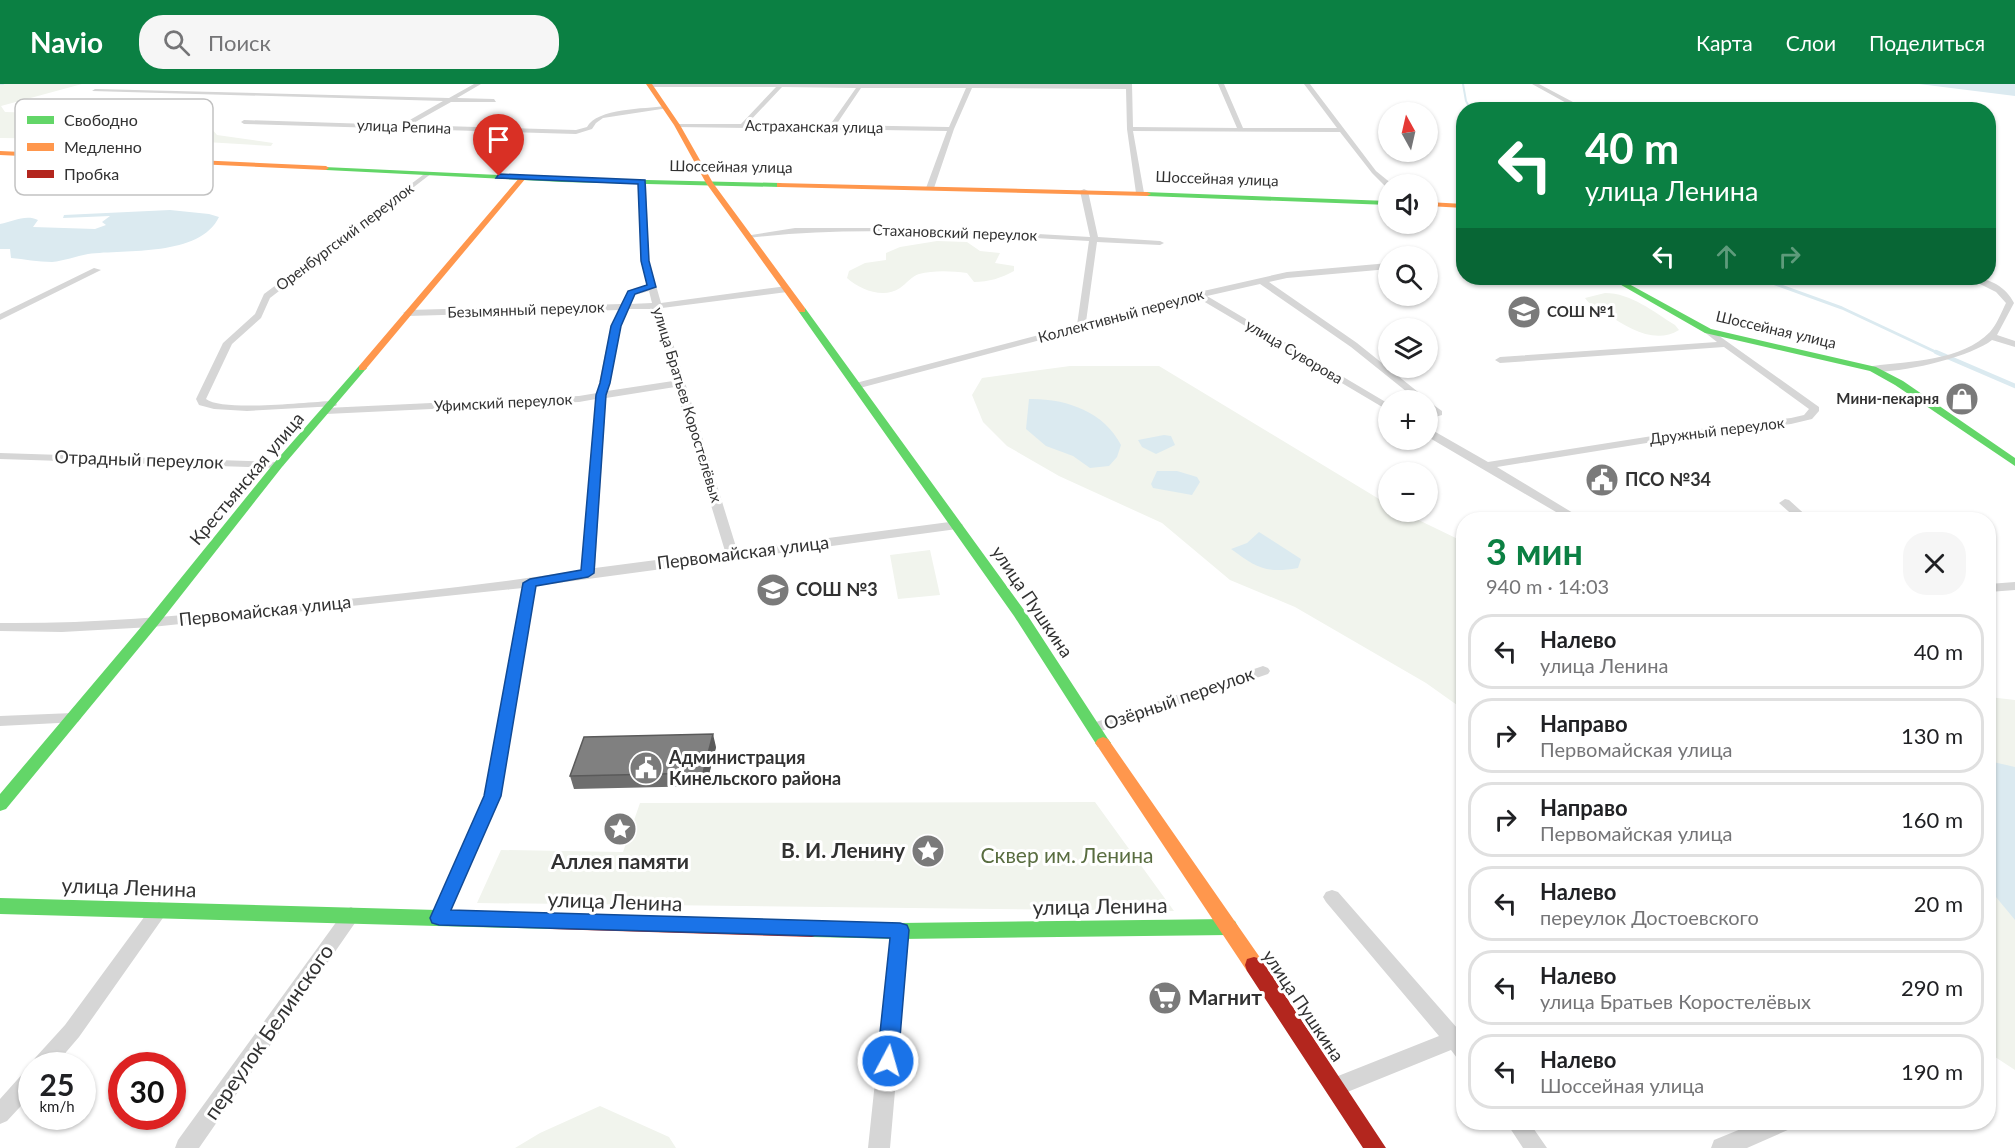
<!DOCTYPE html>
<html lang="ru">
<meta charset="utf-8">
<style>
body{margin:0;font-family:Lato,sans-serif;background:#f6f6f6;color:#202124;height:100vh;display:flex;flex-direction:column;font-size:22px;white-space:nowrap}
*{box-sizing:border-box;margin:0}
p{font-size:20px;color:#757577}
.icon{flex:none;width:33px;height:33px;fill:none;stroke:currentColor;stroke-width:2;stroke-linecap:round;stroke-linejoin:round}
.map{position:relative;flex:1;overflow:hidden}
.details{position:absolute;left:1456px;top:428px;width:540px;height:618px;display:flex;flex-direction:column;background:#fff;border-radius:24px;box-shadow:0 2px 4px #0004}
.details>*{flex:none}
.hud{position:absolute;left:1456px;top:18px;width:540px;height:183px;border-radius:24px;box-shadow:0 2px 4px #0004;background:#0b8043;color:#fff;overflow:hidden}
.needle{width:39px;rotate:352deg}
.buttons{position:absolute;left:1378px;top:18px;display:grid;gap:12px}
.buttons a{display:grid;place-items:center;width:60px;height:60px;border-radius:50%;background:#fff;box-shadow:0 2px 4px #0004;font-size:30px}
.speed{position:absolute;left:18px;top:968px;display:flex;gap:12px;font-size:30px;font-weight:700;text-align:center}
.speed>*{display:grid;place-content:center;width:78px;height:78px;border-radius:50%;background:#fff;box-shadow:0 2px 4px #0004;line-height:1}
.speed small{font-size:15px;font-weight:400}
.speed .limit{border:9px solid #d22;background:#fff;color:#111}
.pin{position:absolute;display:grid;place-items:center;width:51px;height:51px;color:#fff;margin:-62px -26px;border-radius:50% 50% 50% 0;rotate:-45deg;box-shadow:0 0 6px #0007}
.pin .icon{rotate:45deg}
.me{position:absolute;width:66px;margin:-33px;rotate:6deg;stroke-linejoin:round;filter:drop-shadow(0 0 4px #0008)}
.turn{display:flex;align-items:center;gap:21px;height:126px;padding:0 30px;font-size:27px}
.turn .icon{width:78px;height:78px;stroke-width:2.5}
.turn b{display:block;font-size:42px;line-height:51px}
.lanes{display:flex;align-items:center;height:57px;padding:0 30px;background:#0003;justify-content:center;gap:30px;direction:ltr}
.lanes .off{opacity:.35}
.round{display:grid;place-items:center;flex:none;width:63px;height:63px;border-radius:24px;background:#f6f6f6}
.headline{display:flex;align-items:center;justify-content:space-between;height:102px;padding:0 30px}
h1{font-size:36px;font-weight:700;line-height:45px;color:#0b8043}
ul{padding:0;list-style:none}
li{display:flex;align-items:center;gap:18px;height:75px;margin:0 12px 9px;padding:0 18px;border:3px solid #e0e0e0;border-radius:24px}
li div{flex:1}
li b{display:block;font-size:22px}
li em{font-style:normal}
header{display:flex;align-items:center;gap:36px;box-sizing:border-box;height:84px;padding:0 30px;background:#0b8043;color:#fff}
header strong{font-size:28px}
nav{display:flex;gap:33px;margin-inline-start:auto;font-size:21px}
.search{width:420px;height:54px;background:#f6f6f6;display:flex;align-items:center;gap:15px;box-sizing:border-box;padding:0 21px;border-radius:24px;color:#757577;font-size:22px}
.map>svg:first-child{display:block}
</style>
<header>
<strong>Navio</strong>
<div class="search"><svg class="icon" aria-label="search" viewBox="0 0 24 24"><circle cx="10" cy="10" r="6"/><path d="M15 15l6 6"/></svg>Поиск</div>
<nav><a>Карта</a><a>Слои</a><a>Поделиться</a></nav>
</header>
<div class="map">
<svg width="2015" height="1064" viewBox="0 0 2015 1064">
<rect width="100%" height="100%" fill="#fff"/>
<!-- green -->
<path fill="#f1f4ed" d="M0,0H82L1,22L5,28L164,32L207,39L217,51L273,59L271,62L172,56L0,54Z
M937,157L967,158L980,167L1000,169L995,179L1014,182V187C1001,194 989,198 974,198L967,189C952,187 934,186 919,190C912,192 906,200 900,204C884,215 860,206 847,194L849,187L865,179L886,176V169L900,163Z
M1605,209C1631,209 1654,228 1675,241L1679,246C1655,261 1629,244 1608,231C1600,226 1590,222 1585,214Z
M1070,282H1159L1389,421V428H1402L1464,458V626L1426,599L1295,523L1230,496L1162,439L1059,392L1007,362L983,338L972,311L982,294Z
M930,466L940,511L898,515L890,471Z
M1989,613L2015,616V986L1989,969Z
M1095,718L1174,827L477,819L501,766L623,768L640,719Z
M600,1022L669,1053L676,1064H515L540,1049Z"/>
<!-- water -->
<path fill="#dbeaf0" d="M1919,0H2015V12Z
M170,126L209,130L219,133C200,173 126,165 88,170C76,172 64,177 52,178C38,178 24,175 11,174L10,165H0V140C13,138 25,130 38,136L33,143L95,145L106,141L102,138L110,132L63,134L64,131Z
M1029,315C1064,314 1104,327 1121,361L1117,373L1109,382L1090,384L1073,372L1046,362L1026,345Z
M1164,351L1171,352L1175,361L1156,370L1142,363L1138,356Z
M1157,387H1177L1197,393L1200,398L1192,411L1153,404L1151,400Z
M1259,448L1301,475L1298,484C1265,490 1256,483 1231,465L1247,459Z
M1989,677L2015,683V836L1996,813L1989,811Z"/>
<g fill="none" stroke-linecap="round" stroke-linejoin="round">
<!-- stream-far2 -->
<path stroke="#dbeaf0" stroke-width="2" d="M0,0H3
M1463,0L1466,17L1471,26"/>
<!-- stream-far1 -->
<path stroke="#dbeaf0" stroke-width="3" d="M1759,194L1842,224L1940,270"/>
<!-- stream -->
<path stroke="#dbeaf0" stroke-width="4.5" d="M1936,268L2015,302"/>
<!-- street -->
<path fill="#d6d6d6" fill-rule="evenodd" d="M474,0H481L457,14L494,15L496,18H451L410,41L576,46L587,43C597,24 645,25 665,22L668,24L603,34L596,39L592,45L576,50L244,40L241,38L244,36L401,41L443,17L92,7L95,5L449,14Z
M648,0H1132L1133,43L1237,44L1218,0H1224L1243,44H1337L1304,0H1310L1376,87L1392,100L1386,103L1372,89L1340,48L1133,47L1144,109L1140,111L1136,109L1127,45L1126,5L972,4L954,45L934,104L930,106L926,104L947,47L677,43L675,40H741L776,3H650ZM782,3L856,4L830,41L747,40ZM861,4H966L949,43L836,41Z
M1532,0H1539L1588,26H1579Z
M427,88L432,89L270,214L261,234L232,260L206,315C223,328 307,318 332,317L337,320L336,322L247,327L214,325L199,321L196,315L223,259L255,230L264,210Z
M642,96L646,98L649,177L661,219L787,202L791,205L787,208L662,224L737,466L957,437L963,441L957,445L536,502L501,712L445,839L439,842L433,839L430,834L485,712L523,504L152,543L62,548L0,547V539C101,540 200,530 301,520C395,510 488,501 582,486L596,315L579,318L326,330L321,327L326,324L579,312L597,309L611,242L619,226L408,232L403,229L408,226L621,220L628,207L647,202L641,177L638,98ZM649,207L652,219L630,220L635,211ZM628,225H653L673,297L607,307L621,242ZM675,303L725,467L595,484L606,314Z
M1084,105L1088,107L1098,153L1160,157L1164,159L1160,161L1097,158L1086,238L1199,208L1287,188L1389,179V185L1287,194L1269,198L1357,259L1428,316H1417L1351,263L1260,200L1207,212L1389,320V327L1198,214L856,305L851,302L852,300L1077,241L1089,157C976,151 861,140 749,154L745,152L795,144H935L1090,153L1080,107Z
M94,184L101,186L0,236V230Z
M1968,194C1986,192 2006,202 2014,219L1997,251L2015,257V263L1992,256C1971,273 1896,291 1870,287L1868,285L1873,282C1910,277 1962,277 1990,248C1997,240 2001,229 2006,219L1996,208Z
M1708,244L1819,323V327L1812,335L1791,340L1684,353L1497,383L1583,435H1568L1428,353V345L1432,346L1488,378L1684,347L1791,334L1804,331L1809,325L1724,263L1500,279L1495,276L1500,273L1717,258L1703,247Z
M1428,317L1442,327V331L1428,335V329L1431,328L1428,326Z
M0,369L278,378L284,381L278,384L0,375Z
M1785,415L1789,416L1810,435H1797L1779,419Z
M2015,498V506L1989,508V500Z
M1263,582L1268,584L1270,587L1268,590L1095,649L1090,648L1087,644L1090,640Z
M73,629L78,630L81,634L78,638L0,642V632Z
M1332,806L1338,808L1458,945H1464V976L1457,974L1451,966L1335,1013L1328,1010L1325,1003L1328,996L1439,952L1326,818L1323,813L1326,808Z
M159,818L165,821L168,826L165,831L79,953L55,981H32L35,974L65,941L153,821Z
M351,823L357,826L360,831L357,836L199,1064H175L178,1056L345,826Z
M900,839L906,841L909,847L890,1064H868L891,847L894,841Z
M32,984V1010L7,1037L0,1040V1015L25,987Z
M1506,1038H1529L1547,1064H1523Z
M1758,1038H1793L1790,1045L1747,1064H1711L1714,1056Z"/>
<!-- fast -->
<path fill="#63d668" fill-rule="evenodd" d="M324,83L562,94L780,99L784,101L780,103L562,98L326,86Z
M1144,108L1389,117V121L1147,112L1143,110Z
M1609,194H1618L1711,245L1876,283L1903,297L2015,374V382L1895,301L1870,287L1705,249Z
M799,224H805L1024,526L1108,655L1111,659L1108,663H1098L1014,532L799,228Z
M362,281L367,284L365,286L282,383L157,542L6,725L0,727V710L147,536L274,379L359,282Z
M0,814L550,829L556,832L559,837L556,842L550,845L0,830Z
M1229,835L1235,837L1238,843L1235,849L1229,851L900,855L812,853L806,851L803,845L806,839L812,837L900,839Z"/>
<!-- slow -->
<path fill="#ff974d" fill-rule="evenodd" d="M646,0H652L680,41L713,99L805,224V228H799L706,99L674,41Z
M0,67L326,82L329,84L326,86L0,71Z
M520,93L526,94L365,286H359V282Z
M777,99L1147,108L1151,110L1147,112L780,103H777Z
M1428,118L1464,120V124L1428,122Z
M1103,653L1108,655L1261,875L1263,881L1261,887L1254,889L1247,887L1098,663L1095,659L1098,655Z"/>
<!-- jam -->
<path fill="#b3261e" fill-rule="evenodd" d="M550,829L812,837L818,839L821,845L818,851L812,853L550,845L544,842L541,837L544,832Z
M1254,873L1261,875L1386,1064H1363L1247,887L1245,881L1247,875Z"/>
</g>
<!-- wall -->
<path fill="#6e6e6e" d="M716,663L706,702L574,705L570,692Z"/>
<!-- shaded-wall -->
<path fill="#5a5a5a" d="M713,650L716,663L706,702L703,689Z"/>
<!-- building -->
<path fill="#808080" stroke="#5a5a5a" stroke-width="1.5" d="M713,650L703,689L570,692L584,653Z"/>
<!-- route -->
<path fill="#1a73e8" stroke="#114b97" stroke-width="1.5" d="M499,90L645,96L649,177L656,203L635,210L621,242L610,299L606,311L594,489L588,493L536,502L501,712L451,826L900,839L907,841L909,846L898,977L895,984L888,987L880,984L877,977L890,854L439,841L432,839L430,834L484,712L523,499L530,495L581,486L596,311L600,299L611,242L628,207L647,201L641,177L638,100L496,94Z"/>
<!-- icons -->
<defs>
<g id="school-disc" transform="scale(1.725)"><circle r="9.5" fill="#7a7a7a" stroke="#fff"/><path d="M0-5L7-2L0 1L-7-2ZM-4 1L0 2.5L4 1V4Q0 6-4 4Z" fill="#fff"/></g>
<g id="shop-disc" transform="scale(1.725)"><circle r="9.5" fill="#7a7a7a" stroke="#fff"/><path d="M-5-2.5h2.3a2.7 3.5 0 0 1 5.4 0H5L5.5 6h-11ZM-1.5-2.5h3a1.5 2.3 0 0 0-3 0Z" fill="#fff"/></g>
<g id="civic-disc" transform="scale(1.725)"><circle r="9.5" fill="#7a7a7a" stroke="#fff"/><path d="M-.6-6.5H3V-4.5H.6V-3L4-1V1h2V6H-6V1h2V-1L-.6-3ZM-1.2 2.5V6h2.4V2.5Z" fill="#fff"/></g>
<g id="sight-disc" transform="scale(1.725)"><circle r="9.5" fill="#7a7a7a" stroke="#fff"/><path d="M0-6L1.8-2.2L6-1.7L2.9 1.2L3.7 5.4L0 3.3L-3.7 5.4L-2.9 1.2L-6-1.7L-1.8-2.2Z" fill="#fff"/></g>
<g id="supermarket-disc" transform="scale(1.725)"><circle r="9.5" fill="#7a7a7a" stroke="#fff"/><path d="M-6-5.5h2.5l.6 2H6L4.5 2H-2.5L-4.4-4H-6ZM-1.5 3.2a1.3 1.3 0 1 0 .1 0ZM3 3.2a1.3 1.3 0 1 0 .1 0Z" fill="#fff"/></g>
</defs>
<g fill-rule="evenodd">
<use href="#school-disc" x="1524" y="228"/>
<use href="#shop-disc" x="1962" y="315"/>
<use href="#civic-disc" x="1602" y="396"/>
<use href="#school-disc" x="773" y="506"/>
<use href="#civic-disc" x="646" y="684"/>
<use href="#sight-disc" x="620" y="745"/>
<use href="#sight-disc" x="928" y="767"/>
<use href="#supermarket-disc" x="1165" y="914"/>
</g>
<g text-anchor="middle" stroke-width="6" stroke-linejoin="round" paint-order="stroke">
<!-- far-street labels -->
<g font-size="15" fill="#323232" stroke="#fff">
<text transform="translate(404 43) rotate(2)" y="5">улица Репина</text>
<text transform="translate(814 43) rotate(1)" y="5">Астраханская улица</text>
<text transform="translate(731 83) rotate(1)" y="5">Шоссейная улица</text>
<text transform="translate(1217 95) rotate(2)" y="5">Шоссейная улица</text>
<text transform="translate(955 149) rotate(2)" y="5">Стахановский переулок</text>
<text transform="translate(345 153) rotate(-37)" y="5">Оренбургский переулок</text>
<text transform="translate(526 226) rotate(-2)" y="5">Безымянный переулок</text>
<text transform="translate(1121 232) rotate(-15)" y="5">Коллективный переулок</text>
<text transform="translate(1776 246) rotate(13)" y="5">Шоссейная улица</text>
<text transform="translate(1294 268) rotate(31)" y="5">улица Суворова</text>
<text transform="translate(503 319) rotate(-3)" y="5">Уфимский переулок</text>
<text transform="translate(687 321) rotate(73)" y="5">улица Братьев Коростелёвых</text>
<text transform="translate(1717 347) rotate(-7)" y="5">Дружный переулок</text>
</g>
<!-- far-poi labels -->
<g font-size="15" font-weight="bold" fill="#323232" stroke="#fff" text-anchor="start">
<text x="1547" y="233">СОШ №1</text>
<text x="1939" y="320" text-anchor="end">Мини-пекарня</text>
</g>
<!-- street labels -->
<g font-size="18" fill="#323232" stroke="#fff">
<text transform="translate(139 376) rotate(2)" y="6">Отрадный переулок</text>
<text transform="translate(247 395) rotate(-50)" y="6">Крестьянская улица</text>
<text transform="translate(743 469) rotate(-7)" y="6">Первомайская улица</text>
<text transform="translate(1032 518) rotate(56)" y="6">улица Пушкина</text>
<text transform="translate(265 527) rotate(-6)" y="6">Первомайская улица</text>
<text transform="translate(1179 615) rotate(-19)" y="6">Озёрный переулок</text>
<text transform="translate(1303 922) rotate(56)" y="6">улица Пушкина</text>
</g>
<!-- poi labels -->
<g font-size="18" font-weight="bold" fill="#323232" stroke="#fff" text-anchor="start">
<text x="1625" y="402">ПСО №34</text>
<text x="796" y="512">СОШ №3</text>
<text x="669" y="680">Администрация<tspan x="669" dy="21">Кинельского района</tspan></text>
</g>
<!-- near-poi labels -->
<g font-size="21" font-weight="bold" fill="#323232" stroke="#fff" text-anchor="end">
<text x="905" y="774">В. И. Ленину</text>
<text x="620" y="785" text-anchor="middle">Аллея памяти</text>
<text x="1188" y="921" text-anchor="start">Магнит</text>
</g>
<!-- near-park labels -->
<g font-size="21" fill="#596d40" stroke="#fff">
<text x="1067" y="779">Сквер им. Ленина</text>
</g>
<!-- near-street labels -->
<g font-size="21" fill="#323232" stroke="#fff">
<text transform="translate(129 804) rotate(2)" y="7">улица Ленина</text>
<text transform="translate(615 818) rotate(2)" y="7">улица Ленина</text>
<text transform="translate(1100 823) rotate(-1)" y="7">улица Ленина</text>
<text transform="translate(269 948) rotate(-55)" y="7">переулок Белинского</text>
</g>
</g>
<!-- legend -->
<rect x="15" y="15" width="198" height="96" rx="9" fill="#fff" stroke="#c2c2c2" stroke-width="1.5"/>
<rect x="27" y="32" width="27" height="8" fill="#63d668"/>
<rect x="27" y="59" width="27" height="8" fill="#ff974d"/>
<rect x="27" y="86" width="27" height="8" fill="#b3261e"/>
<g font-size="16" fill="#323232">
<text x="64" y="42">Свободно</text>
<text x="64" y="69">Медленно</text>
<text x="64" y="96">Пробка</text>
</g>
</svg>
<div class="buttons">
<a><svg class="needle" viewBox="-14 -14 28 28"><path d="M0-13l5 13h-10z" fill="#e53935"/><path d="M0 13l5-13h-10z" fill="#757577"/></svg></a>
<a><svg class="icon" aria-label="sound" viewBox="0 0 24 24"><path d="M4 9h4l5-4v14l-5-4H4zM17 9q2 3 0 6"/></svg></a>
<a><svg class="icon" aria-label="search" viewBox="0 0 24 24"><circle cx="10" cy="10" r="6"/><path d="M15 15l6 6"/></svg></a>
<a><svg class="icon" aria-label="layers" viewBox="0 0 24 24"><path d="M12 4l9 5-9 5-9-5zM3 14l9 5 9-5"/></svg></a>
<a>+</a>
<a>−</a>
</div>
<div class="speed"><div>25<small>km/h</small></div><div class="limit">30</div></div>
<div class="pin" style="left:499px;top:92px;background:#d93025"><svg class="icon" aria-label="arrive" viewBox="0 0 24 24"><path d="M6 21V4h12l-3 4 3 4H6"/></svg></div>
<svg class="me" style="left:888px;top:977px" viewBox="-20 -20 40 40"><circle r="17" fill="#1a73e8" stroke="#fff" stroke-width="3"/><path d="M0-11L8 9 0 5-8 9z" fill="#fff"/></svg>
<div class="hud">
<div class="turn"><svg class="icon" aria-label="left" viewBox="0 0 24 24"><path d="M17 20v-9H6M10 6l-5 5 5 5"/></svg><div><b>40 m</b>улица Ленина</div></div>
<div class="lanes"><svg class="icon" aria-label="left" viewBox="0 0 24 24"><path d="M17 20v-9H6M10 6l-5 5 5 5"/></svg><svg class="icon off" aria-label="ahead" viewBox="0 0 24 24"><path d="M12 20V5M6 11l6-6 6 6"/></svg><svg class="icon off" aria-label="right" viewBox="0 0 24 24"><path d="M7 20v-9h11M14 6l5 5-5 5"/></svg></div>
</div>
<section class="details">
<div class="headline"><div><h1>3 мин</h1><p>940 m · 14:03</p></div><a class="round"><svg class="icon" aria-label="close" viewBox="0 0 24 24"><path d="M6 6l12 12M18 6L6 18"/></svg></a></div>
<ul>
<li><svg class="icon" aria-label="left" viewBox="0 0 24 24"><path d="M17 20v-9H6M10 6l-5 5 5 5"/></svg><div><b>Налево</b><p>улица Ленина</p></div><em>40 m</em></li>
<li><svg class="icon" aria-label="right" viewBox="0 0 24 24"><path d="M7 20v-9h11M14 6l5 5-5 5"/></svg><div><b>Направо</b><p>Первомайская улица</p></div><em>130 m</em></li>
<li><svg class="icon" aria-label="right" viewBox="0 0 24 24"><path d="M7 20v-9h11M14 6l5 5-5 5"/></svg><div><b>Направо</b><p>Первомайская улица</p></div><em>160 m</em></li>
<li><svg class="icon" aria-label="left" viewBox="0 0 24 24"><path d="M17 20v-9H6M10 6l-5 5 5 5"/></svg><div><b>Налево</b><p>переулок Достоевского</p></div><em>20 m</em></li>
<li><svg class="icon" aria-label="left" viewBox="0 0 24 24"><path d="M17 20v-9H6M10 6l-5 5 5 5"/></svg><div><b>Налево</b><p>улица Братьев Коростелёвых</p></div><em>290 m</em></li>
<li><svg class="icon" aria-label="left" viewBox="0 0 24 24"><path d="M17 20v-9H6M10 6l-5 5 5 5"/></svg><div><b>Налево</b><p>Шоссейная улица</p></div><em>190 m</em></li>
</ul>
</section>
</div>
